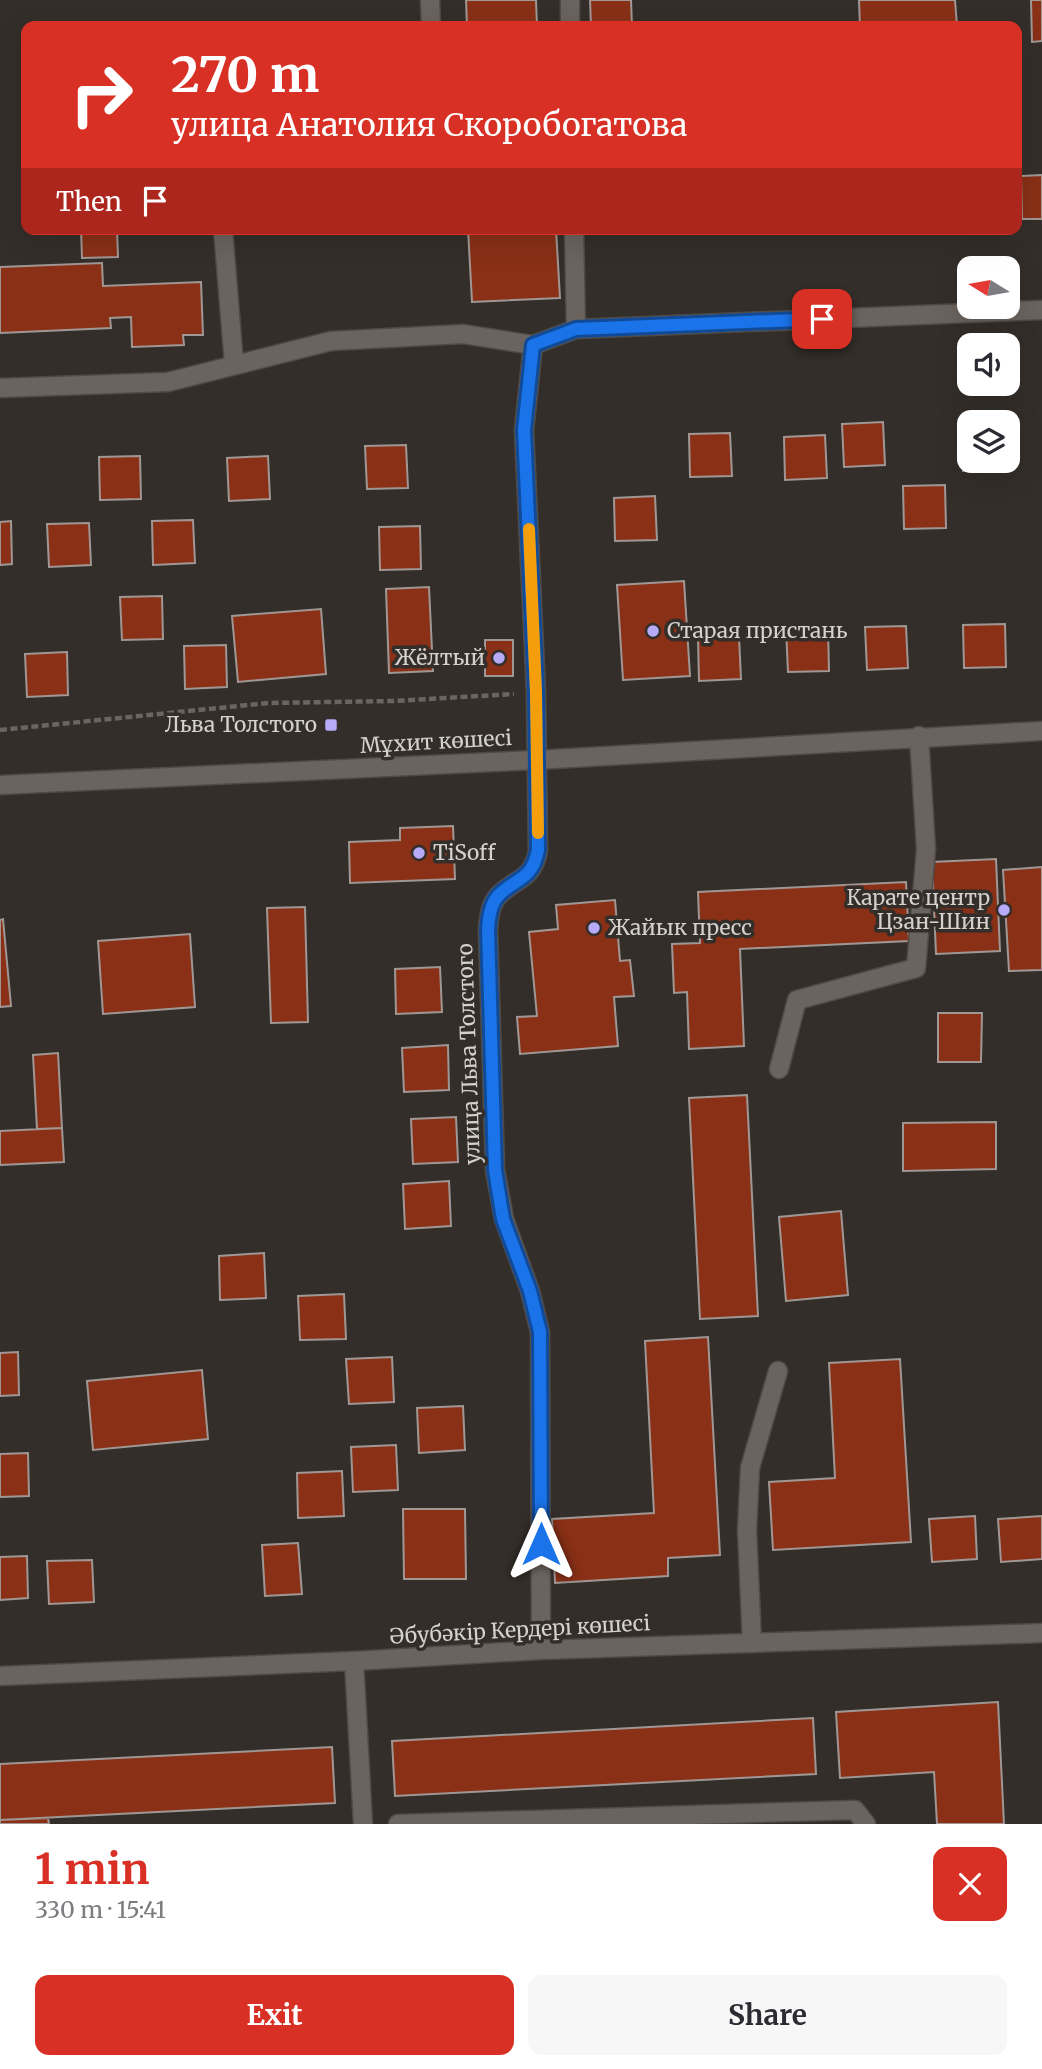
<!DOCTYPE html>
<meta charset="utf-8">
<style>
body{margin:0;font-family:Merriweather,serif;background:#f7f7f7;color:#2b2b33;height:100vh;display:flex;flex-direction:column;font-size:26px;white-space:nowrap}
*{box-sizing:border-box;margin:0}
p{font-size:23px;color:#7c7c81}
.icon{flex:none;width:38px;height:38px;fill:none;stroke:currentColor;stroke-width:2;stroke-linecap:round;stroke-linejoin:round}
.map{position:relative;height:1824px;overflow:hidden}
.drawer{display:flex;flex-direction:column;background:#fff;flex:1}
.drawer>*{flex:none}
.top-card{position:absolute;left:21px;top:21px;width:1001px;height:214px;border-radius:14px;box-shadow:0 7px 28px #0002;background:#d93025;color:#fff;overflow:hidden}
.needle{width:46px;rotate:281deg}
.buttons{position:absolute;left:957px;top:256px;display:grid;gap:14px}
.buttons a{display:grid;place-items:center;width:63px;height:63px;border-radius:14px;background:#fff;box-shadow:0 7px 28px #0002;font-size:35px}
.pin{position:absolute;display:grid;place-items:center;width:60px;height:60px;color:#fff;margin:-30px;border-radius:14px;box-shadow:0 4px 10px #0006}
.me{position:absolute;width:77px;margin:-38px;rotate:0deg;stroke-linejoin:round;filter:drop-shadow(0 0 5px #0008)}
.turn{display:flex;align-items:center;gap:24px;height:147px;padding:0 35px;font-size:32px}
.turn .icon{width:91px;height:91px;stroke-width:2.5}
.turn b{display:block;font-size:49px;line-height:60px}
.then{display:flex;align-items:center;height:66px;padding:0 35px;background:#0003;gap:14px;font-size:26px}
.round{display:grid;place-items:center;flex:none;width:74px;height:74px;border-radius:14px;background:#f7f7f7}
.summary{display:flex;align-items:center;justify-content:space-between;height:119px;padding:0 35px}
h1{font-size:42px;font-weight:700;line-height:52px;color:#d93025}
.cta{display:flex;gap:14px;margin-top:auto;padding:14px 35px}
.cta a{flex:1;height:80px;border-radius:14px;background:#d93025;color:#fff;font-size:28px;font-weight:700;line-height:80px;text-align:center}
.cta a+a{background:#f7f7f7;color:#2b2b33}
.map>svg:first-child{display:block}
</style>
<div class="map">
<svg width="1042" height="1824" viewBox="0 0 1042 1824">
<rect width="100%" height="100%" fill="#332e29"/>
<!-- building -->
<path fill="#893017" stroke="#a09794" stroke-width="2" d="M466,0H536L537,26H467Z
M590,0H631L632,26H591Z
M859,0H955L957,26H860Z
M1031,0H1042V41L1032,42Z
M1042,175V219H1022L1021,176Z
M81,229H117L118,257L82,258Z
M468,229H556L560,298L472,302Z
M629,229H661L662,233L630,234Z
M691,229H726V232H691Z
M102,263L103,286L201,282L203,335H183L184,345L132,347L131,317L110,318L111,328L0,333V267Z
M883,422L885,465L844,467L842,424Z
M961,428H970V460H1004V469L963,471Z
M730,433L732,476L690,477L689,434Z
M825,435L827,478L785,480L784,437Z
M406,445L408,488L367,489L365,446Z
M140,456L141,499L100,500L99,457Z
M268,456L270,499L229,501L227,458Z
M945,485L946,528L904,529L903,486Z
M655,496L657,540L615,541L614,498Z
M193,520L195,563L153,565L152,521Z
M11,521L12,564L0,565V522Z
M89,523L91,565L49,567L47,524Z
M420,526L421,569L380,570L379,527Z
M684,581L690,676L623,680L617,585Z
M429,587L433,671L389,673L386,589Z
M162,596L163,639L122,640L120,597Z
M321,609L326,674L238,682L232,616Z
M1005,624L1006,667L964,668L963,625Z
M906,626L908,668L867,670L865,627Z
M828,628L829,671L788,672L786,629Z
M739,637L741,679L699,681L698,638Z
M485,640H513V676H485Z
M226,645L227,687L185,689L184,646Z
M67,652L68,695L27,697L25,654Z
M453,826L455,879L350,883L349,842L400,840V828Z
M996,859L1000,951L936,954L932,862Z
M1042,867V970L1009,971L1003,870Z
M906,882L909,941L740,949L744,1046L689,1049L687,992L674,993L672,944L700,943L698,892Z
M615,900L620,961L630,960L634,996L614,997L618,1046L520,1054L517,1017L537,1016L529,932L558,929L556,905Z
M305,907L308,1022L271,1023L267,908Z
M3,919L11,1006L0,1007V920Z
M190,934L195,1007L103,1014L98,941Z
M440,967L442,1012L396,1014L395,969Z
M938,1013H982L981,1062H938Z
M448,1045L449,1090L404,1092L402,1048Z
M58,1053L62,1128L37,1129L33,1055Z
M747,1095L758,1316L700,1319L689,1098Z
M456,1117L458,1162L413,1164L411,1119Z
M996,1122V1169L903,1171V1123Z
M62,1128L64,1162L0,1165V1131Z
M449,1181L451,1226L405,1229L403,1184Z
M841,1211L848,1295L786,1301L779,1217Z
M264,1253L266,1298L220,1300L219,1256Z
M344,1294L346,1339L300,1340L298,1296Z
M708,1337L720,1555L668,1558V1576L555,1583L552,1519L654,1513L645,1341Z
M18,1352L19,1395L0,1396V1353Z
M392,1357L394,1402L349,1404L346,1359Z
M900,1359L911,1542L773,1550L769,1482L835,1478L829,1363Z
M202,1370L208,1439L93,1450L87,1381Z
M463,1406L465,1450L419,1453L417,1408Z
M396,1445L398,1490L353,1492L351,1447Z
M28,1453L29,1496L0,1497V1454Z
M342,1471L344,1516L298,1518L297,1473Z
M403,1509H465L466,1579H404Z
M975,1516L977,1559L932,1562L929,1519Z
M1042,1516V1559L1001,1562L998,1519Z
M298,1543L302,1594L265,1596L262,1545Z
M27,1556L28,1598L0,1600V1557Z
M92,1560L94,1602L49,1604L47,1561Z
M998,1702L1004,1824H937L934,1772L840,1778L836,1712Z
M813,1718L816,1774L395,1796L392,1741Z
M332,1747L335,1803L0,1820V1764Z
M48,1818L49,1824H0V1820Z"/>
<g fill="none" stroke-linecap="round" stroke-linejoin="round">
<!-- service casing -->
<g stroke="#4f4a46" stroke-width="21">
<path id="service" d="M430,0L431,26
M223,229L234,364
M779,1069L797,1000L916,968L926,849L919,736
M752,1643L747,1530L750,1468L778,1371
M354,1661L363,1824
M398,1824L855,1810L866,1824"/>
</g>
<!-- minor casing -->
<g stroke="#4f4a46" stroke-width="21">
<path id="minor" d="M570,0V26
M574,229L576,329
M533,345L524,430L536,692L538,851C532,881 516,877 498,896C490,905 489,918 488,929L495,1170L504,1219L530,1291L540,1332L541,1650
M0,388L168,382L331,341L463,334L533,345L576,329L1042,310
M0,1676L354,1661L541,1650L1042,1633"/>
</g>
<!-- tertiary casing -->
<g stroke="#4f4a46" stroke-width="21">
<path id="tertiary" d="M0,785L536,760L1042,731"/>
</g>
<!-- path -->
<path stroke="#696560" stroke-width="4.5" stroke-dasharray="7 3.5" stroke-linecap="butt" d="M0,730L268,703L394,701L514,694"/>
<!-- service -->
<use href="#service" stroke="#6a635e" stroke-width="18"/>
<!-- minor -->
<use href="#minor" stroke="#6a635e" stroke-width="18"/>
<!-- tertiary -->
<use href="#tertiary" stroke="#6a635e" stroke-width="18"/>
</g>
<g fill="none" stroke-linecap="round" stroke-linejoin="round">
<!-- route casing -->
<g stroke="#114b97" stroke-width="18">
<path id="route" d="M541,1544L540,1332L530,1291L503,1219L495,1170L488,929C489,918 490,905 498,896C516,877 532,881 538,850L536,692L524,430L533,345L576,329L822,319"/>
</g>
<!-- route -->
<use href="#route" stroke="#1a73e8" stroke-width="12"/>
<!-- slow -->
<path stroke="#f59e0b" stroke-width="12" d="M529,529L536,692L538,833"/>
</g>
<!-- markers -->
<g fill="#b7abf7" stroke="#332e29" stroke-width="2.5">
<circle cx="653" cy="631" r="7"/>
<circle cx="499" cy="658" r="7"/>
<rect x="324" y="718" width="14" height="14" rx="3.5"/>
<circle cx="419" cy="853" r="7"/>
<circle cx="1004" cy="910" r="7"/>
<circle cx="594" cy="928" r="7"/>
</g>
<g text-anchor="middle" stroke-width="7" stroke-linejoin="round" paint-order="stroke">
<!-- poi labels -->
<g font-size="21" fill="#d4d1ce" stroke="#332e29" text-anchor="start">
<text x="667" y="638">Старая пристань</text>
<text x="485" y="665" text-anchor="end">Жёлтый</text>
<text x="317" y="732" text-anchor="end">Льва Толстого</text>
<text x="433" y="860">TiSoff</text>
<text x="990" y="905" text-anchor="end">Карате центр<tspan x="990" dy="24">Цзан-Шин</tspan></text>
<text x="608" y="935">Жайык пресс</text>
</g>
<!-- street labels -->
<g font-size="21" fill="#d4d1ce" stroke="#332e29">
<text transform="translate(436 742) rotate(-3)" y="7">Мұхит көшесі</text>
<text transform="translate(469 1054) rotate(-92)" y="7">улица Льва Толстого</text>
<text transform="translate(520 1630) rotate(-3)" y="7">Әбубәкір Кердері көшесі</text>
</g>
</g>
</svg>
<div class="buttons">
<a><svg class="needle" viewBox="-14 -14 28 28"><path d="M0-13l5 13h-10z" fill="#e53935"/><path d="M0 13l5-13h-10z" fill="#7c7c81"/></svg></a>
<a><svg class="icon" aria-label="sound" viewBox="0 0 24 24"><path d="M4 9h4l5-4v14l-5-4H4zM17 9q2 3 0 6"/></svg></a>
<a><svg class="icon" aria-label="layers" viewBox="0 0 24 24"><path d="M12 4l9 5-9 5-9-5zM3 14l9 5 9-5"/></svg></a>
</div>
<div class="pin" style="left:822px;top:319px;background:#d93025"><svg class="icon" aria-label="arrive" viewBox="0 0 24 24"><path d="M6 21V4h12l-3 4 3 4H6"/></svg></div>
<svg class="me" style="left:541px;top:1544px" viewBox="-20 -20 40 40"><path d="M0-17L14 15 0 8-14 15z" fill="#1a73e8" stroke="#fff" stroke-width="4"/></svg>
<div class="top-card">
<div class="turn"><svg class="icon" aria-label="right" viewBox="0 0 24 24"><path d="M7 20v-9h11M14 6l5 5-5 5"/></svg><div><b>270 m</b>улица Анатолия Скоробогатова</div></div>
<div class="then">Then<svg class="icon" aria-label="arrive" viewBox="0 0 24 24"><path d="M6 21V4h12l-3 4 3 4H6"/></svg></div>
</div>
</div>
<section class="drawer">
<div class="summary"><div><h1>1 min</h1><p>330 m · 15:41</p></div><a class="round" style="background:#d93025;color:#fff"><svg class="icon" aria-label="close" viewBox="0 0 24 24"><path d="M6 6l12 12M18 6L6 18"/></svg></a></div>
<div class="cta"><a>Exit</a><a>Share</a></div>
</section>
